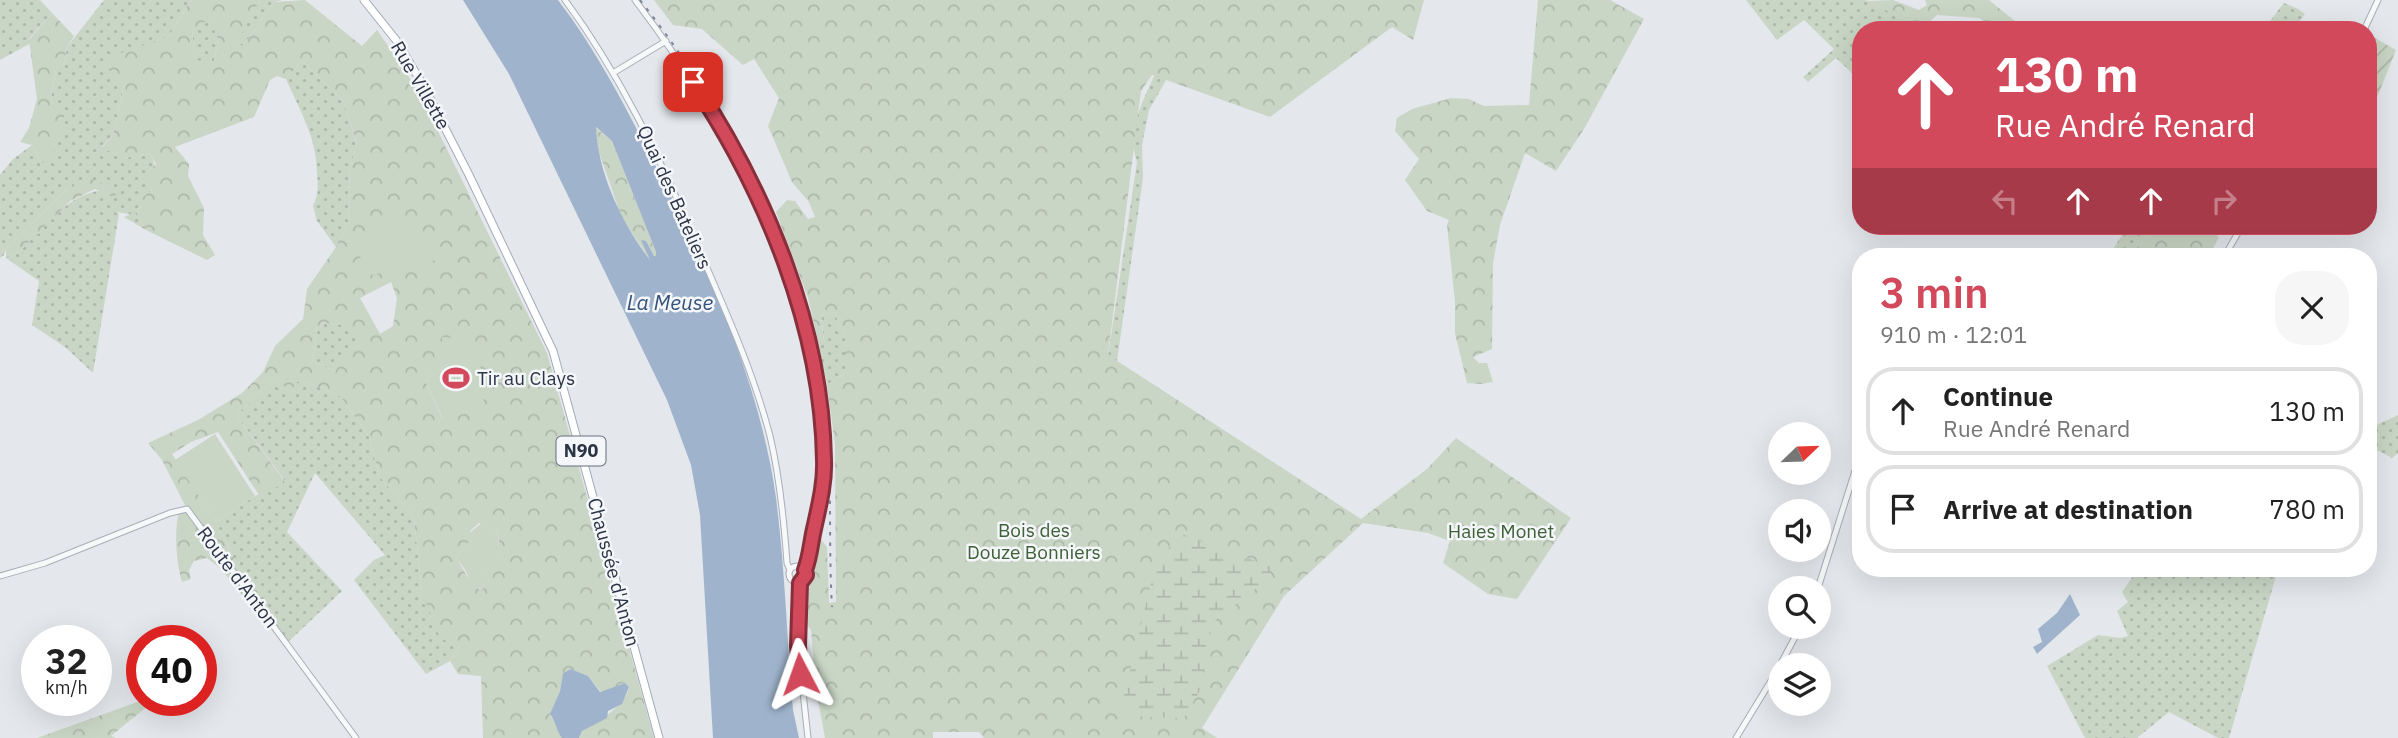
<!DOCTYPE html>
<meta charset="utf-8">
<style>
body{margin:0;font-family:"IBM Plex Sans",sans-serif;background:#f6f6f6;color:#222;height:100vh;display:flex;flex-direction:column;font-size:26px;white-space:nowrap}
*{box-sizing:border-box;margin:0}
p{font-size:23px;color:#767676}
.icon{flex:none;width:38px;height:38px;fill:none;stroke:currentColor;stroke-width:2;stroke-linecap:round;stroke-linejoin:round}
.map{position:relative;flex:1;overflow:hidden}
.side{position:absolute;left:1852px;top:248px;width:525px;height:329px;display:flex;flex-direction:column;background:#fff;border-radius:28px;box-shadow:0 7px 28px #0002}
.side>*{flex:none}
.hud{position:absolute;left:1852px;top:21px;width:525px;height:214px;border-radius:28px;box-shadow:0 7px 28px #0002;background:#d1495b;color:#fff;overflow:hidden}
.needle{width:46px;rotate:67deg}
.controls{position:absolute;left:1768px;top:422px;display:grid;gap:14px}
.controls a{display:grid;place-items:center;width:63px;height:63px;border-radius:50%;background:#fff;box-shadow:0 7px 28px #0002;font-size:35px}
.speed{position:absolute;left:21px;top:625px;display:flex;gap:14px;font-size:35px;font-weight:700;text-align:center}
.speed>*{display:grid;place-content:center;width:91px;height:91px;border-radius:50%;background:#fff;box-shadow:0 7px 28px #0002;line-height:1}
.speed small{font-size:18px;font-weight:400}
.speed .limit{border:10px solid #d22;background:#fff;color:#111}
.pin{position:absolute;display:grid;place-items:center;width:60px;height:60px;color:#fff;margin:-30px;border-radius:14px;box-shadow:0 4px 10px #0006}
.me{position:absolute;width:77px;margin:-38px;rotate:356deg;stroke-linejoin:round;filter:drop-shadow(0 0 5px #0008)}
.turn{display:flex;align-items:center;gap:24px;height:147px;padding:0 28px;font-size:32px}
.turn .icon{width:91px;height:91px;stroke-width:2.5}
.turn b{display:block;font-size:49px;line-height:60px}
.lanes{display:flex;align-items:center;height:66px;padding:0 28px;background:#0003;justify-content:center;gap:35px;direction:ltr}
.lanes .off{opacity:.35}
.round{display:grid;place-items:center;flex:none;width:74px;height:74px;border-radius:28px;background:#f6f6f6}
.overview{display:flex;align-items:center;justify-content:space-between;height:119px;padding:0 28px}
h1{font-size:42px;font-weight:600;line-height:52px;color:#d1495b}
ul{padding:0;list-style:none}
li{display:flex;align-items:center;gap:21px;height:88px;margin:0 14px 10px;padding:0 14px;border:4px solid #e0e0e0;border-radius:28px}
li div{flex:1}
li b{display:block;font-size:26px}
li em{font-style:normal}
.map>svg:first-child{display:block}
</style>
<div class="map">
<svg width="2398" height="738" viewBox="0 0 2398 738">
<defs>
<pattern id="grass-dots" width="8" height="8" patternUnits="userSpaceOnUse" patternTransform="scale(1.75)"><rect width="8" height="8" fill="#c9d6c5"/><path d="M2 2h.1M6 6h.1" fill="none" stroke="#adb8ab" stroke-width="1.8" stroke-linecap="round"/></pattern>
<pattern id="forest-crowns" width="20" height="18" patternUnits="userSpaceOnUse" patternTransform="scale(1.75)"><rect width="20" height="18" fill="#c9d6c5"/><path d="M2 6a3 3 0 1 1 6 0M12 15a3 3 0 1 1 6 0" fill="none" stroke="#adb8ab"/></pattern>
<pattern id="wetland-marsh" width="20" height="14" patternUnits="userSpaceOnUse" patternTransform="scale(1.75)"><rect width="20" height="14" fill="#c9d6c5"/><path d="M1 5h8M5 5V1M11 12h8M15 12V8" fill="none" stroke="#adb8ab"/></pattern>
<pattern id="garden-furrows" width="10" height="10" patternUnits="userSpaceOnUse" patternTransform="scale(1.75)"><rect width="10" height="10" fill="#c9d6c5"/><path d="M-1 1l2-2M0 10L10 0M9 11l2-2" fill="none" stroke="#adb8ab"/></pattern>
</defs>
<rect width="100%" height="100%" fill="#e4e7ec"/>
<!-- grass -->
<path fill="url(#grass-dots)" d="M0,0H40L52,13L29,39L31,43L0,60Z
M104,0H191L169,36L154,42L124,85L113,136L101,147L125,158L150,153C162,174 152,197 135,213L146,230L124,217L131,214L115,212L119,214L93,373L65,347L32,325L39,281L6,258C17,254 27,247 32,235L38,234C62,207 78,190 115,189H67L6,249L4,255L0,258V175L13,159L32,145L42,163L53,104L51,97L57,65L63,66L67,47Z
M260,0H282L274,2L243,46L235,44Z
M1746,0H1866L1909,21L1901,30H1860V70L1854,75L1836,58L1808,82L1803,77L1834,49L1804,20L1777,40Z
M2284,3L2298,9L2305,14L2293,30H2263Z
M210,17L218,40L214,62L195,61L192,30Z
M302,61L344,102L357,145L350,167L348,223L336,247L317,221L313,206C319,194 318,186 317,173C317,138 300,111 286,79Z
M1157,70L1169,75L1149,110L1142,145L1143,178L1117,361L1108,356L1137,162C1126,131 1144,98 1157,70Z
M2128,226H2153L2133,257H2108Z
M834,312L845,336V373L827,385L818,341L824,340L821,315Z
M325,323L356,326V348L335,372L313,360L317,327Z
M275,380L307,382L340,396L369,436L379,476L414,517L422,593L459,647L450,661L426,674L354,580L374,560L385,555L315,473L287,532L342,591L287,643L252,596L216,522L255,496L286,482L236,415Z
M2398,415V453L2392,458L2368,445V429Z
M2138,569H2278L2229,738H2218L2169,712L2137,738H2085L2047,666L2098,635L2120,638L2128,636L2117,611L2128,602L2122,592Z"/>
<!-- forest -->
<path fill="url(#forest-crowns)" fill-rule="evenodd" d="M191,0H260L236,44L243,46L274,2L305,0L362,46L377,30L405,70L430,115L547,353L654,738H579L582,731C598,721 626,706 629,687L625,683L601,692L588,676L571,669L563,673L560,691L550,715L559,727L562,738H483L481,676L458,674L450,661L459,647L440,638L422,593L414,517L379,476L369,436L340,396L307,382H297L291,391L275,380L236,415L286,483L259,495L218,432L191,442L172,454L216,522L252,596L246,600L221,569L207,558L194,561L189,570L191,579L182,582C176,561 174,532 179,511L187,509L162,460L148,443L198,420L242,393L263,372L275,346L303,319L307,289L336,247L348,223L350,167L357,144L344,102L302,61L286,79L277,76L270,80L254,117L175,147L189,164L188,176L204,208L203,235L215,255L207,260L146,230L135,213L142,206L141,199L152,190L145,175L156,164L150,153L125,158L101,148L113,136L124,85L106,67L118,54L169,36ZM210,18L218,40L214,62L195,60L192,30ZM391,282L397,298L393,326L380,334L360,298ZM325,323L356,327V348L348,353L335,372L313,360L317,327ZM447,364L442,418L425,380ZM479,523L496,529L499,541L497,556L487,568L485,588L479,589C471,585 462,567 456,557L469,542L470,531Z
M654,0H1424L1413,40L1392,27L1270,117L1152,75L1141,91L1108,355L1361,519L1427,469L1456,438L1571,518L1517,599L1488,594L1443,563L1450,541L1428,533L1363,523L1284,596L1202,728L1217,738H984L979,732H933V738H825L816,689L811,630L805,622L809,578L818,536L827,547L829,603L836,602L835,444L827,385L845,373V336L834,312L821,315L824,341H818L808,298L776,212L787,200L795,201L808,219L815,217L809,202L792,182L768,126L779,98L754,59L743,65L702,29L673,25Z
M1538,0H1610L1644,19L1584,129L1556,171L1525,153L1500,225L1493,263L1492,349L1473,357L1479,363H1487L1493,382L1481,384L1467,383L1455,333V302L1447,225L1449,220L1427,211L1405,180L1419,159L1395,131L1397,118L1412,109L1451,98L1469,99L1484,106L1529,105Z
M1893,0L1919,10L1927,5L1925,0H1989L2016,22L2009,30H1996L1979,18L1937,15L1920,30H1901L1909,21L1866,1Z
M52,13L74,36L67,47L63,66L57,65L51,96L53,104L64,103V121L51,159L42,163L32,145L20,142L29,128L37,99L29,40Z
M595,127L612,141L656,252V257L654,256L646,241L651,259L650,260L621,216L599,152Z
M89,178L115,189L116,195L113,197L95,189L70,201L38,234L32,236C27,247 17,254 6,258V249L67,189H72L75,183Z
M2153,226H2204L2219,237L2210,254L2216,257H2133Z
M143,700H155L111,736L116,738H37Z"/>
<!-- wetland -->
<path fill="url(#wetland-marsh)" d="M1184,535L1274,568L1267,580L1213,622L1199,692L1184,718L1143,717L1121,708L1157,558Z"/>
<!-- garden -->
<path fill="url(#garden-furrows)" d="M2368,34L2396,50L2368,120Z"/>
<!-- pitch -->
<path fill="#c9d6c5" d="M392,200L440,259L372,275L359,260Z
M442,337L465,339C479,365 492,378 481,409L443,419L425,380L447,364Z
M215,434L255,496L216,522L175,460Z
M484,521L492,522C498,531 501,545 497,556C495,562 488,565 487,571C486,578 488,582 485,588C471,590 471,582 466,572C464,566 459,563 456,557L469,542L467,535Z"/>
<!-- water -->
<path fill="#9fb4cc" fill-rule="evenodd" d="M463,0H558C595,48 623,102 650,155C704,259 760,381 776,498C785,568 787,640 793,710L799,738H713L700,515L691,465L667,400L509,74ZM596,127L612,141L656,252V256H654L646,241L641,240L650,260C622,223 598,174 596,127Z
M2070,594L2080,615L2037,654L2033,647L2042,642L2038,629L2057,613Z
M571,669L588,676L600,692L625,683L629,687L622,704L608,711L607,718L582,731L579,738H562C557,732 556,722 550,714L560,691L563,673Z"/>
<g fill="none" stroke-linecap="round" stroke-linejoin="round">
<!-- tertiary casing -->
<g stroke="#a9aeb7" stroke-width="7">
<path id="tertiary" d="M565,0C619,73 658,154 694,238C722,303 752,367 770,436C780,478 784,520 787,563L790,570
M635,0C735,132 821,290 824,460C824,482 819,503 815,523C812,539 810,555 805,570
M2364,30L2378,0
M613,73L666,41
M2224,257L2242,226
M789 574a8 8 0 1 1 16 0a8 8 0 1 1-16 0Z
M0,576L45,563L170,513L187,509L356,738
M800,583L798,646L808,738
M1818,588L1860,455
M1780,665L1801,626
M1736,738L1780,666"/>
</g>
<!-- primary casing -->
<g stroke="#a3abb8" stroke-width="9">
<path id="primary" d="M364,0L396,40L423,85L469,175L553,351L659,738"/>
</g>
<!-- tertiary -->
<use href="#tertiary" stroke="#f7f8fa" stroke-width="5"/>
<!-- primary -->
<use href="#primary" stroke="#fff" stroke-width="7"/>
<!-- rail -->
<path stroke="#7d8696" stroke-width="2" stroke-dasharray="3.5 7" stroke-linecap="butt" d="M640,0C731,116 803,253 824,400C833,469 828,538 832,607"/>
</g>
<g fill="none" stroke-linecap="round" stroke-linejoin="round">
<!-- route casing -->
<g stroke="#882f3b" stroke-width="18">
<path id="route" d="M693,82C766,192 822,328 824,460C825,483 819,506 814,529C811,542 810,557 805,570L806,575L800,583L798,646L800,674"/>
</g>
<!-- route -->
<use href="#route" stroke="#d1495b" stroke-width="12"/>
</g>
<!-- icons -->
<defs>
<g id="stadium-bare" transform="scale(2.1)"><path d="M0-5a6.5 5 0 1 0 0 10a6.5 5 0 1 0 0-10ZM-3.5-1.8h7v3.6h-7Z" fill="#d1495b" stroke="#f4f6f9" stroke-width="2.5" paint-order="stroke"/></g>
</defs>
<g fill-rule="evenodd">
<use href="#stadium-bare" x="456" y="378"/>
</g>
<g text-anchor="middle" stroke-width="5" stroke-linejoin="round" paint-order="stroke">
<!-- shield labels -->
<rect fill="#f4f6f9" stroke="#676e7b" stroke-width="2" x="556.5" y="436.5" width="49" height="29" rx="5"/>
<g font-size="18" font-weight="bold" fill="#2b3445">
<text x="581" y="457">N90</text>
</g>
<!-- street labels -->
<g font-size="19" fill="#2b3445" stroke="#f4f6f9">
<text transform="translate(421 85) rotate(60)" y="7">Rue Villette</text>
<text transform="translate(675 197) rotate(66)" y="7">Quai des Bateliers</text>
<text transform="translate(614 572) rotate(75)" y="7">Chaussée d'Anton</text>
<text transform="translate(238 577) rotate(53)" y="7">Route d'Anton</text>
</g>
<!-- poi labels -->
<g font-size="19" fill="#2b3445" stroke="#f4f6f9" text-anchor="start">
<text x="477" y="385">Tir au Clays</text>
</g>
<!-- park labels -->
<g font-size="19" fill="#3f6138" stroke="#f4f6f9">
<text x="1034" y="537">Bois des<tspan x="1034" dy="22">Douze Bonniers</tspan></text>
<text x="1501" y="538">Haies Monet</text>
</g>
<!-- water labels -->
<g font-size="21" font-style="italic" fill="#34527a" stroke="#f4f6f9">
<text x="670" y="310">La Meuse</text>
</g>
</g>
</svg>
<div class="controls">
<a><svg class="needle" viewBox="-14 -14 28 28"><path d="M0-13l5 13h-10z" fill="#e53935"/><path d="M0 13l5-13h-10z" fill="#767676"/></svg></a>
<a><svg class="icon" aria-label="sound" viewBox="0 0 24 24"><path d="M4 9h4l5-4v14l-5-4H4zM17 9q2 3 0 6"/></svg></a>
<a><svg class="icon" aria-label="search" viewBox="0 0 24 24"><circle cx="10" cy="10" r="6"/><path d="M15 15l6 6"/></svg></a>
<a><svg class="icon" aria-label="layers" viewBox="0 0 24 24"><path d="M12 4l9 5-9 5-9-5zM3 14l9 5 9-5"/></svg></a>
</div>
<div class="speed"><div>32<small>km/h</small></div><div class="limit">40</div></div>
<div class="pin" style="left:693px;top:82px;background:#d93025"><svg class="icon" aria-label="arrive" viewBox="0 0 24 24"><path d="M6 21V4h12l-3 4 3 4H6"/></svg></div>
<svg class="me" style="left:800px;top:674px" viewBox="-20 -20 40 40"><path d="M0-17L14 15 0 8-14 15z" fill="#d1495b" stroke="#fff" stroke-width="4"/></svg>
<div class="hud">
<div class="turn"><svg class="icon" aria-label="ahead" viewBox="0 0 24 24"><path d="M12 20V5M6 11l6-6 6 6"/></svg><div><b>130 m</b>Rue André Renard</div></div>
<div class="lanes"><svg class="icon off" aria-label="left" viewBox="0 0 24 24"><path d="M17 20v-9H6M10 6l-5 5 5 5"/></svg><svg class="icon" aria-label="ahead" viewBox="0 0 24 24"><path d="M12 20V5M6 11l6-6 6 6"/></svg><svg class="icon" aria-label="ahead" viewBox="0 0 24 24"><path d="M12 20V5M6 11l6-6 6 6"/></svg><svg class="icon off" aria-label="right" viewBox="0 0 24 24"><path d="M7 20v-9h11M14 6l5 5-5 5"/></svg></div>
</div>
<section class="side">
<div class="overview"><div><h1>3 min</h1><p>910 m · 12:01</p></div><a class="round"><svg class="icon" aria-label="close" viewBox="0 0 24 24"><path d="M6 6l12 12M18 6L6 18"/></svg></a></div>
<ul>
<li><svg class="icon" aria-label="ahead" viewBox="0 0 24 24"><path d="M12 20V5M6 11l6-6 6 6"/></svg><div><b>Continue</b><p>Rue André Renard</p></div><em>130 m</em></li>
<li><svg class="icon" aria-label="arrive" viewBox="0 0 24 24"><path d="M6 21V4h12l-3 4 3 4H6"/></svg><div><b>Arrive at destination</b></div><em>780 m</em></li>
</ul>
</section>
</div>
